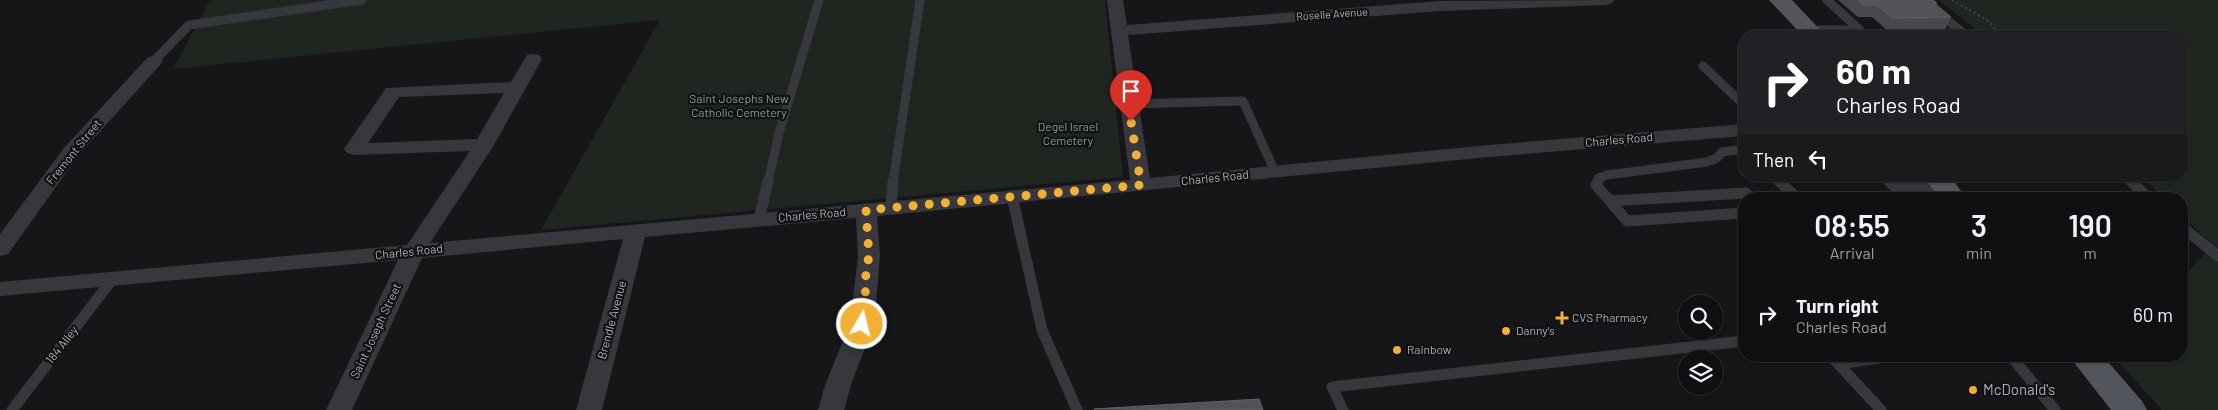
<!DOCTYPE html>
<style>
body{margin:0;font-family:Barlow,sans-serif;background:#1e1e20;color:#f1f3f6;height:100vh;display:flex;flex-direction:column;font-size:19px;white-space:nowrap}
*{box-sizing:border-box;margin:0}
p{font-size:16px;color:#9c9d9f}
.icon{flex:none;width:28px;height:28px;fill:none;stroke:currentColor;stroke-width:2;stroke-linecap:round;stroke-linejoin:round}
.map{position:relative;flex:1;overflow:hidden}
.side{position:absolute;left:1738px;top:192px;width:450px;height:170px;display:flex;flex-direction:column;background:#101012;border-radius:20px;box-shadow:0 1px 4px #0004,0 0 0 1px #303032}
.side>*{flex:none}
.guide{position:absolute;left:1738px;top:30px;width:450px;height:152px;border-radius:20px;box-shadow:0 1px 4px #0004,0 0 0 1px #303032;background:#202124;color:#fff;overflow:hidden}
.buttons{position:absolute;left:1678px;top:295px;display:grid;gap:10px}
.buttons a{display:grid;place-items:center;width:45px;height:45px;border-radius:50%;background:#101012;box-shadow:0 1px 4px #0004,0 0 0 1px #303032;font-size:25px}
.pin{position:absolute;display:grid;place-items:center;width:42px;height:42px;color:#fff;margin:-51px -21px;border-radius:50% 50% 50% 0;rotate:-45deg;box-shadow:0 0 5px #0007}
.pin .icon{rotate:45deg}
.me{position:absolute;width:55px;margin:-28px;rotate:8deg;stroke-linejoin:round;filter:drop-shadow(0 0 4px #0008)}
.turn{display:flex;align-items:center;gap:18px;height:105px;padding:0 15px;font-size:22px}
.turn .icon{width:65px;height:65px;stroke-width:2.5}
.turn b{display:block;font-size:35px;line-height:42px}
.then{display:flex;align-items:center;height:48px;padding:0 15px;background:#0003;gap:10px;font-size:19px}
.eta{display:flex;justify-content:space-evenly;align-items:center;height:85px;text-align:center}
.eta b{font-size:30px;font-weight:600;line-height:35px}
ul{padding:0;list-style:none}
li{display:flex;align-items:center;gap:15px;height:75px;padding:0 15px}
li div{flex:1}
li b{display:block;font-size:19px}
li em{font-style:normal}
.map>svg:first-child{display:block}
</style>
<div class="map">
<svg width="2218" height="410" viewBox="0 0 2218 410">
<rect width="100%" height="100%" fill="#161618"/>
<!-- green -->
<path fill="#1e261f" d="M214,0H1105L1123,177L541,230L660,20L173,69L209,2Z
M1938,0H2218V410H2162L2113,356H2181V280L2213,245L2181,214V199H2165L2141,176H2181V36H1985Z"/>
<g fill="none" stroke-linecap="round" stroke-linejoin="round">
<!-- path -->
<path stroke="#3d3f44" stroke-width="2.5" stroke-dasharray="2 3" stroke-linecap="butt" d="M1952,0L1987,20L2002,36"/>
<!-- service-far1 -->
<path stroke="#37383d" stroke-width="9" d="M1922,0L1967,36
M1809,30H1860L1827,0
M154,61L189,25L362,0
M1703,66L1744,105
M1128,104L1243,101L1275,172
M1774,176L1780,182
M1884,176L1890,182
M2126,176L2132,182
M768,182L779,133L819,0
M893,182L920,0
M1597,182L1599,178L1607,175L1707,162L1717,158L1722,152L1744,149"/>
<!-- service -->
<path stroke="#37383d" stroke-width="11" d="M1598,181L1596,185L1627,221L1744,213
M1779,181L1798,199
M1889,181L1897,189V199
M2131,181L2149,199
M1897,189L1943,185
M1012,196L1042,330L1077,410
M1610,201L1746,193L1751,199
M891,207L893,181
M759,220L768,181
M2181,226L2218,256
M1831,356L1881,410
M2011,356L2055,410
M1838,364L1893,356
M12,410L111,281
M1343,410L1332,387L1744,341"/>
<!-- minor -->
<path fill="#37383d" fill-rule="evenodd" d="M1107,0H1123L1127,25L1440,1L1614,0L1612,3L1606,5L1440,11L1128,35L1150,178L1489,145L1744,124V136L1489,157L877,216L880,256L874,324L851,385L844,410H818L825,385L850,324L858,256L856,218L645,237L602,410H576L623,239L422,258L352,410H326L398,260L0,296V282L407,245L470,151L354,155L347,153L344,149L386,88L511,82L527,55L533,54L539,55L542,59L494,145L430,243L1130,180ZM504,93L477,139L368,143L399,97Z
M154,56L160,57L163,61L160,65L78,156L8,254L0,256V234L64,148L148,57Z"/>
<!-- primary -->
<path fill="#53555c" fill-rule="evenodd" d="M1769,0H1792L1826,36H1803Z
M1923,176H1950L1967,199H1940Z
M2069,356H2103L2142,401L2147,410H2111Z"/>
</g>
<!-- wall -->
<path fill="#47494d" d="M1838,0H1933L1937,3L1936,5L1951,17L1945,30H1887L1872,17H1858Z"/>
<!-- building -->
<path fill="#525359" stroke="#5f6168" d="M1857,0H1933L1937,3H1934L1951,17L1892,18L1877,5H1863Z
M1259,399L1263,410L1094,409Z"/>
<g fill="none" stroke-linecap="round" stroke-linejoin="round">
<!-- route -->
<path stroke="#f2b134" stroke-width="9" stroke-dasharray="0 16.2" d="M862,324L865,306L866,270L869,256L866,210L1141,185L1131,121"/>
</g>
<!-- markers -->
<g fill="#f2b134" stroke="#111113" stroke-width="2">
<path d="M1559.5 310.5h5v5h5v5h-5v5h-5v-5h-5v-5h5z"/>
<circle cx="1506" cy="331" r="5"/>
<circle cx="1397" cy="350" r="5"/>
<circle cx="1973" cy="390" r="5"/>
</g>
<g text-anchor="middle" stroke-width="4.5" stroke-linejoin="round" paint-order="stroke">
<!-- far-street labels -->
<g font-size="11" fill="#a8adb8" stroke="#111113">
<text transform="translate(1332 14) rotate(-4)" y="4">Roselle Avenue</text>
</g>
<!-- park labels -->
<g font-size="12" fill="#7fa381" stroke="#111113">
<text x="739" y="103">Saint Josephs New<tspan x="739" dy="14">Catholic Cemetery</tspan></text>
<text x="1068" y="131">Degel Israel<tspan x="1068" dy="14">Cemetery</tspan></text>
</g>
<!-- street labels -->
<g font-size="12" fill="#a8adb8" stroke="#111113">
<text transform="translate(1619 140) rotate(-5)" y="4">Charles Road</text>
<text transform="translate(74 152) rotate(-51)" y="4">Fremont Street</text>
<text transform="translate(1215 178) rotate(-6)" y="4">Charles Road</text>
<text transform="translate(812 215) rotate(-5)" y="4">Charles Road</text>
<text transform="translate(409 252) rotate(-6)" y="4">Charles Road</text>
<text transform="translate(612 320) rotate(-75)" y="4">Brendle Avenue</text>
<text transform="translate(376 331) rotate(-65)" y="4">Saint Joseph Street</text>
<text transform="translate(62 345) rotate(-52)" y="4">184 Alley</text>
</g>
<!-- poi labels -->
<g font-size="12" fill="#a8adb8" stroke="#111113" text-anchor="start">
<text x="1572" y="322">CVS Pharmacy</text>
<text x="1516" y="335">Danny's</text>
<text x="1407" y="354">Rainbow</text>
</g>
<!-- near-poi labels -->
<g font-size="15" fill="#a8adb8" stroke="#111113" text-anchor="start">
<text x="1983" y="395">McDonald's</text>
</g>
</g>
</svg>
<div class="buttons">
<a><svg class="icon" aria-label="search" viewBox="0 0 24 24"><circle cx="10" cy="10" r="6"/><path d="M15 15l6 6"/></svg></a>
<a><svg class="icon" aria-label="layers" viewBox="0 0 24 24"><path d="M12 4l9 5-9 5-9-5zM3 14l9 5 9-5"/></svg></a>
</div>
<div class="pin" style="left:1131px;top:121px;background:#d93025"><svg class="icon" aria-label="arrive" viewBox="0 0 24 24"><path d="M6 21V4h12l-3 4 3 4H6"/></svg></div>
<svg class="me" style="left:862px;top:324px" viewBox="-20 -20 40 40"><circle r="17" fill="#f2b134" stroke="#fff" stroke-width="3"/><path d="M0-11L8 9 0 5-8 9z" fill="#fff"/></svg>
<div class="guide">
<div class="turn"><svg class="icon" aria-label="right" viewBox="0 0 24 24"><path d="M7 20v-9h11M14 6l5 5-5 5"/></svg><div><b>60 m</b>Charles Road</div></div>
<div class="then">Then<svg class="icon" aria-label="left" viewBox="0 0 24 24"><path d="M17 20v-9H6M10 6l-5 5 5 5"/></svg></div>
</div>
<section class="side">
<div class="eta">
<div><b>08:55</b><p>Arrival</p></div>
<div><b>3</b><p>min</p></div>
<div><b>190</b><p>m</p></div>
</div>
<ul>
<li><svg class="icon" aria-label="right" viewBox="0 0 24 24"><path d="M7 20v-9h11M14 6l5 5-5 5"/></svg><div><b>Turn right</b><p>Charles Road</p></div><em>60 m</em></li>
</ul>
</section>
</div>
